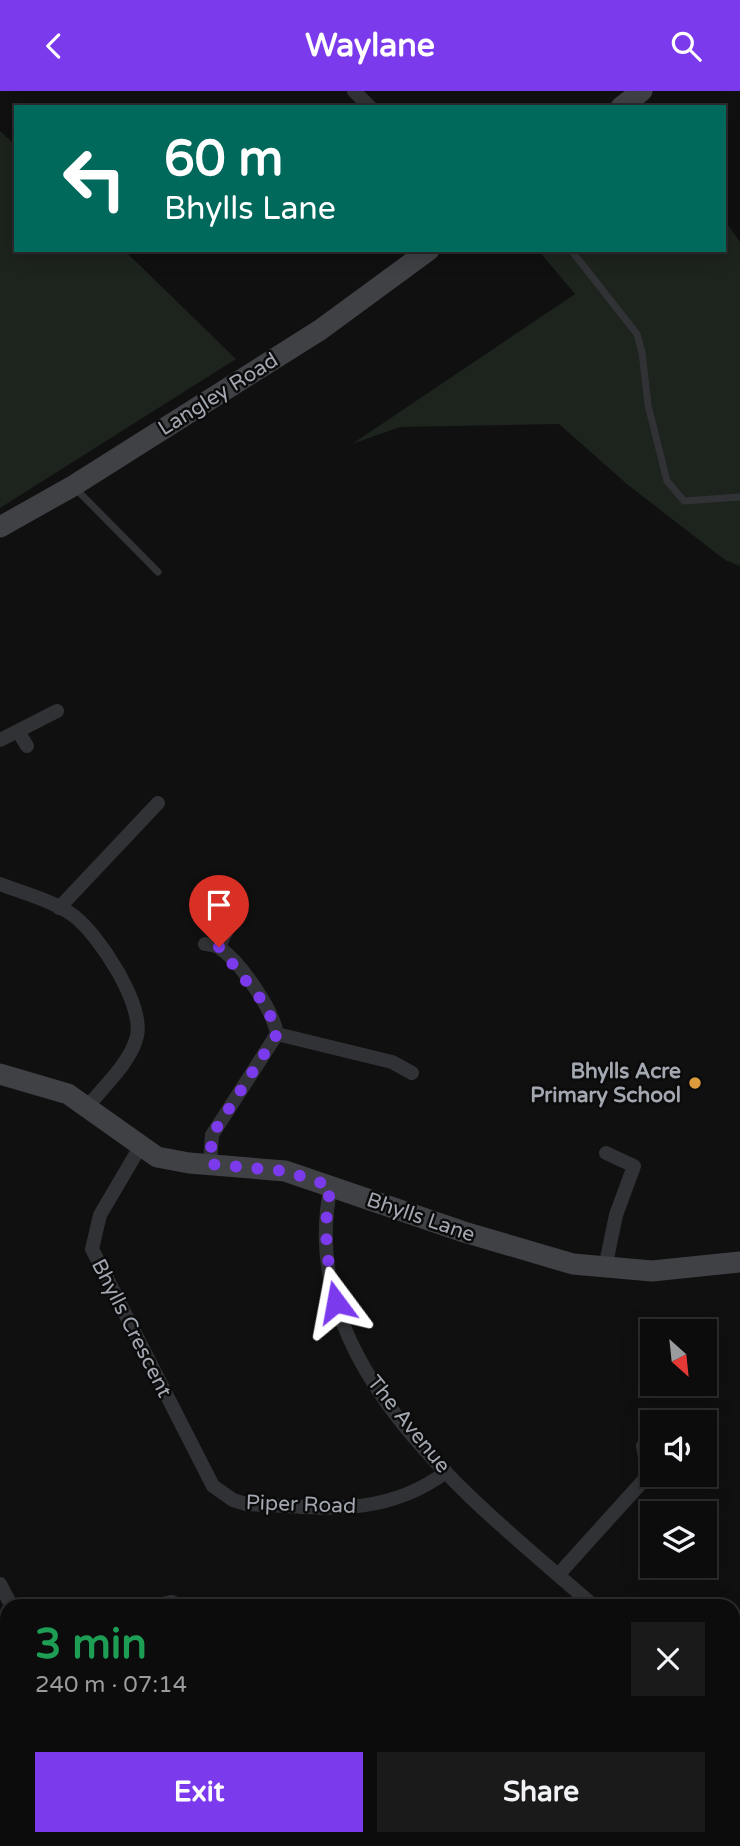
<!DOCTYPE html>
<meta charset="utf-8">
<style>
body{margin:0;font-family:"Varela Round",sans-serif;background:#1a1a1b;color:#f1f3f6;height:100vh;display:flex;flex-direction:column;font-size:26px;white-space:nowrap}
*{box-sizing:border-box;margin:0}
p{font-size:23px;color:#9a9b9d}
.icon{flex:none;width:38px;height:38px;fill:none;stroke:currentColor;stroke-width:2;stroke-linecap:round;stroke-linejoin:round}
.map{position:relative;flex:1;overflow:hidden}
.details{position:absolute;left:0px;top:1508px;width:740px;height:247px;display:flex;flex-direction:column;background:#0c0c0d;border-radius:21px 21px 0 0;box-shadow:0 4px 18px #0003,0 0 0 2px #2c2c2e}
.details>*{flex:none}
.hud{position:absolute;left:14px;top:14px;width:712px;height:147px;border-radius:0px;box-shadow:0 4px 18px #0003,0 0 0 2px #2c2c2e;background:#00695c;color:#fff;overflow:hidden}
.needle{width:46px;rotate:153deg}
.tools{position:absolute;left:640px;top:1228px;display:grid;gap:14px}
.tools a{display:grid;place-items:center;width:77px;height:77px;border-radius:0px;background:#0c0c0d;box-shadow:0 4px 18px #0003,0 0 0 2px #2c2c2e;font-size:35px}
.pin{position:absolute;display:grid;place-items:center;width:60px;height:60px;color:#fff;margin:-72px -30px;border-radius:50% 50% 50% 0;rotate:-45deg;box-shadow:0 0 7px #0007}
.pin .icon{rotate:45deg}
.me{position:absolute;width:77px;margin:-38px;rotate:347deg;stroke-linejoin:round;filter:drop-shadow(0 0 5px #0008)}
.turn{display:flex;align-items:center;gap:24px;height:147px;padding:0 35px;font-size:32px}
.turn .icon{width:91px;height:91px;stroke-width:2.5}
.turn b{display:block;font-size:49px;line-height:60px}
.round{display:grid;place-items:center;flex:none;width:74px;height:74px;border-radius:0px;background:#1a1a1b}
.summary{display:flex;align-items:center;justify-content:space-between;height:119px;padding:0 35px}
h1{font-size:42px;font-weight:700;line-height:52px;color:#1e9e55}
.action{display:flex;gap:14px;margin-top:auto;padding:14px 35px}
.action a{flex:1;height:80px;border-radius:0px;background:#7c3aed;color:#fff;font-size:28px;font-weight:700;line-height:80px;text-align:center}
.action a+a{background:#1a1a1b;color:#f1f3f6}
header{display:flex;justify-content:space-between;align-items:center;height:91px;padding:0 35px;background:#7c3aed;color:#fff;font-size:32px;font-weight:700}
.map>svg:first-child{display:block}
</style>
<header><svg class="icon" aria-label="back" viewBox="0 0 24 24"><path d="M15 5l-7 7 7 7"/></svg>Waylane<svg class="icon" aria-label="search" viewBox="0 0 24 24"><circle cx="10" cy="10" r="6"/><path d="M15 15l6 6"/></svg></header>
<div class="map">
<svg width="740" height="1755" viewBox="0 0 740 1755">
<rect width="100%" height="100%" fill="#101011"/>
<!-- green -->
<path fill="#1d231d" d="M0,40L16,55V159H124L236,268L0,417Z
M725,130L740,151V475L725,469L628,394L559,333L400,336L352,353L575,203L538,159H724Z"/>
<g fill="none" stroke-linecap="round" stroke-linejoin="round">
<!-- stream -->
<path stroke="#2d353a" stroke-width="4.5" d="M733,1728L740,1733"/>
<!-- lane -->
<path stroke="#313235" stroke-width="7" d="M571,159L637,243L642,261L648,314L667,390L684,410L740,406
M75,397L158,481"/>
<!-- street -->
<path stroke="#313235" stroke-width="14" d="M354,0L370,16
M18,640L27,655
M0,649L57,620
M0,793C23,802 54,810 74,825C99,844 144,913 137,945C131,971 104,995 88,1015
M59,817L158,712
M205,853C210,854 217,854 221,858C241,872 273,919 277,943L212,1044L210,1073
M219,855L229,835
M277,943L392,971L412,982
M140,1056L100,1124L92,1158L213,1395L233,1409L246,1413C319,1416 383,1428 446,1381
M331,1095C292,1275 476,1412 595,1516
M605,1177L616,1124L634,1075L606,1062
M663,1332H678
M653,1337L643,1355L646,1372L653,1380
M659,1384H681
M558,1484L652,1380
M0,1493L12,1516
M148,1516L171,1511L186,1516
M0,1639L7,1628
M733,1665L740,1669
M592,1748L600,1755
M121,1755L125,1748
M261,1755L270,1748"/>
<!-- secondary -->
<path stroke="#3f4145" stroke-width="21" d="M621,16L642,0
M0,436L73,395L320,239L429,159
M0,983L68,1003L157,1066L189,1072L285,1080L464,1141L573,1173L652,1180L740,1171
M733,1629L740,1623
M620,1755L626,1748"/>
</g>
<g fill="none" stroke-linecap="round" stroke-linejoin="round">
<!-- route -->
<path stroke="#7c3aed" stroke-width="12" stroke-dasharray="0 21.6" d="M219,856L267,916L277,943L212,1044L210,1073L285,1080L331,1095C322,1136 327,1171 336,1211"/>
</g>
<!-- markers -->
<circle fill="#dc9c3c" stroke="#0b0b0c" stroke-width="2.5" cx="695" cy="992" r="7"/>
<g text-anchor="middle" stroke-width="5" stroke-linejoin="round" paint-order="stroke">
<!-- street labels -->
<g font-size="21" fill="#a2a7b0" stroke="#0b0b0c">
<text transform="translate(218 303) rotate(-32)" y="7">Langley Road</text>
<text transform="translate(421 1126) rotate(19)" y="7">Bhylls Lane</text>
<text transform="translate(132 1237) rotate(63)" y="7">Bhylls Crescent</text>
<text transform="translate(409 1333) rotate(51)" y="7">The Avenue</text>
<text transform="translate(301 1413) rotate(2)" y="7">Piper Road</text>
</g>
<!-- poi labels -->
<g font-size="21" font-weight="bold" fill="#a2a7b0" stroke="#0b0b0c" text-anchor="end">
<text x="681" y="987">Bhylls Acre<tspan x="681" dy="24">Primary School</tspan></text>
</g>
</g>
</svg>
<div class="tools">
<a><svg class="needle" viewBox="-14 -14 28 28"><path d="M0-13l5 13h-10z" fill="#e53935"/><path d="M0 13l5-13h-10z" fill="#9a9b9d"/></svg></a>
<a><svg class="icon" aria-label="sound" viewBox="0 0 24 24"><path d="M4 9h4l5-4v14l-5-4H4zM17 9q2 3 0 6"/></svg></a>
<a><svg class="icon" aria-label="layers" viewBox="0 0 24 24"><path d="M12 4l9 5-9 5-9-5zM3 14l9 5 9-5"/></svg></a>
</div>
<div class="pin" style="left:219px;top:856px;background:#d93025"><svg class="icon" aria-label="arrive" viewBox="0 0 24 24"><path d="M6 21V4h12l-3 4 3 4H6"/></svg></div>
<svg class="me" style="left:336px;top:1211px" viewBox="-20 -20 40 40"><path d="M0-17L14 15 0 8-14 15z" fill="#7c3aed" stroke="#fff" stroke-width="4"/></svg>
<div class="hud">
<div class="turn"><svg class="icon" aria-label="left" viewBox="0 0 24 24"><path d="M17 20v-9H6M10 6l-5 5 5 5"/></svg><div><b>60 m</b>Bhylls Lane</div></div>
</div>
<section class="details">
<div class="summary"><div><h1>3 min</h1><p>240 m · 07:14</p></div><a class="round"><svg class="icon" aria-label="close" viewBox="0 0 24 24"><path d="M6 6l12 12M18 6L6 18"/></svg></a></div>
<div class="action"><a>Exit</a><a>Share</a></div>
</section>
</div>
